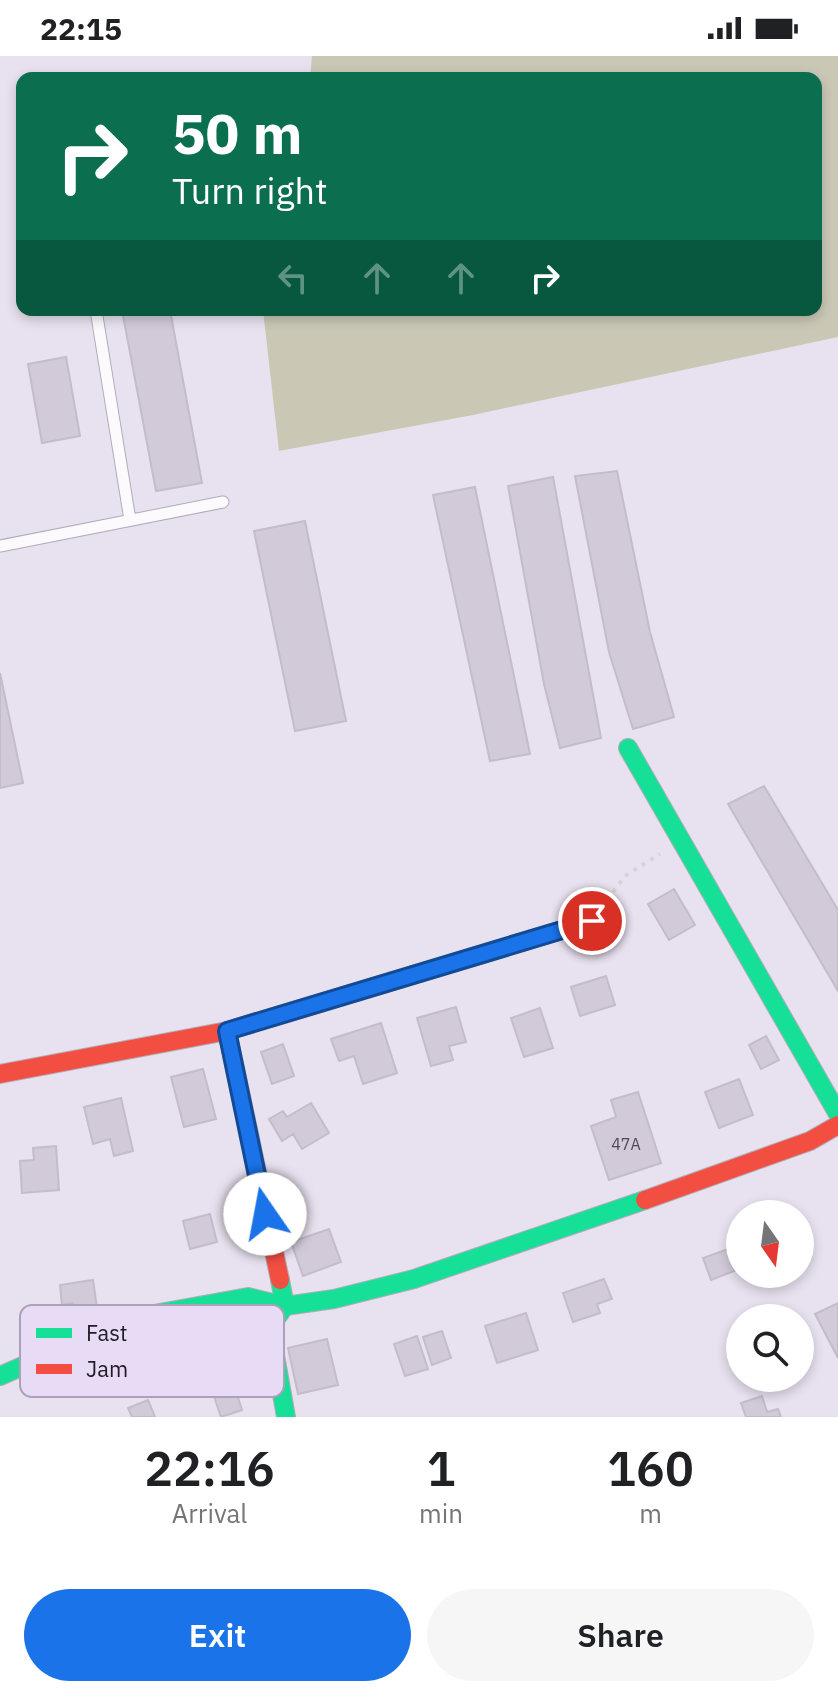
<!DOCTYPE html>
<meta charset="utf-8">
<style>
body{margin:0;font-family:"IBM Plex Sans",sans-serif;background:#f6f6f6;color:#202124;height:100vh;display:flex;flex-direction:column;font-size:30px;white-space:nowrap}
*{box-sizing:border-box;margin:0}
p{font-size:26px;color:#757577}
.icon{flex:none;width:44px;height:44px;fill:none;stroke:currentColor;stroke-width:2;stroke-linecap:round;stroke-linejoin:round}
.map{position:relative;height:1361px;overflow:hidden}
.drawer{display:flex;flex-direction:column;background:#fff;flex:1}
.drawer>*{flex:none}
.guide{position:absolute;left:16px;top:16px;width:806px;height:244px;border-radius:16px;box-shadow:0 4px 12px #0003;background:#0b6e4f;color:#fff;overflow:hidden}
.needle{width:52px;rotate:166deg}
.buttons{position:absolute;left:726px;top:1144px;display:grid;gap:16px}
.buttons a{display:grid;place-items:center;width:88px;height:88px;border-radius:50%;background:#fff;box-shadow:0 4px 12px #0003;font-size:40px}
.pin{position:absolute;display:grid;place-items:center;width:68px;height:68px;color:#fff;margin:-34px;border:4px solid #fff;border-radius:50%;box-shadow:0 2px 8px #0007}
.me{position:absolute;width:88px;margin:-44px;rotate:348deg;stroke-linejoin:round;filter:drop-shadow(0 0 6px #0008)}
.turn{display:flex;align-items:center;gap:28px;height:168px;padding:0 24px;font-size:36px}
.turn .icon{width:104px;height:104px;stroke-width:2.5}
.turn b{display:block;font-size:56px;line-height:68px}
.lanes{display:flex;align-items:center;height:76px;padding:0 24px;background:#0003;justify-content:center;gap:40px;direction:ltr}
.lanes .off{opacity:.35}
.eta{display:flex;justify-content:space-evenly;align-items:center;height:136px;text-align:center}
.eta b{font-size:48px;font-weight:600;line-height:56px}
.cta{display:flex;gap:16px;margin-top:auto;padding:16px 24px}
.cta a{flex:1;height:92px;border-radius:48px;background:#1a73e8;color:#fff;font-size:32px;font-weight:600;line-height:92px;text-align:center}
.cta a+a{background:#f6f6f6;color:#202124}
.status{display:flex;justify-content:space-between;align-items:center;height:56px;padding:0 40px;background:#fff;direction:ltr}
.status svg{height:22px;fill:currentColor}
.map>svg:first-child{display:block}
</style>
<div class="status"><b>22:15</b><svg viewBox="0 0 49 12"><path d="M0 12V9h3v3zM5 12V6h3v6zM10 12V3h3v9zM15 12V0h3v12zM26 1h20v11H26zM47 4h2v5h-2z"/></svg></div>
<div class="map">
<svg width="838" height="1361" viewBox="0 0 838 1361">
<rect width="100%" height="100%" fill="#e8e1ef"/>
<!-- green -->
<path fill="#cac8b5" d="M312,0H838V281L473,359L279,395L263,254H816V22H310Z"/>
<!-- building -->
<path fill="#d2cad9" stroke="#c2bdc7" stroke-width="2" d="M122,254H170L202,427L156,435Z
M66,301L80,380L42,387L28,308Z
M617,415L650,576L674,661L633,673L609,596L575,420Z
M553,421L601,682L560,692L544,628L508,430Z
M475,431L530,698L490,705L433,439Z
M305,465L346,665L295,675L254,475Z
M0,617L23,727L0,732Z
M764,730L838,854V935L728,748Z
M674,833L695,869L669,884L648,848Z
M606,920L615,949L580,960L571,931Z
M456,951L466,986L449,990L453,1004L431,1010L417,962Z
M540,952L553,992L524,1001L511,962Z
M381,967L397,1017L363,1028L354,1000L339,1005L331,983Z
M766,980L779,1004L761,1013L749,989Z
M283,988L294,1020L272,1028L261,996Z
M203,1013L216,1063L184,1071L171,1021Z
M739,1023L753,1059L719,1072L705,1036Z
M638,1036L661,1107L609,1124L591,1070L616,1061L611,1044Z
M121,1042L133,1095L114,1100L110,1083L93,1088L84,1051Z
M311,1047L329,1077L302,1093L293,1078L282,1085L269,1063L283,1055L287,1061Z
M56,1090L59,1134L22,1137L20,1105L34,1104L33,1092Z
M210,1158L217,1186L190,1193L183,1165Z
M329,1173L341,1206L303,1220L291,1186Z
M731,1192L739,1213L711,1224L703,1202Z
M604,1223L612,1243L597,1248L600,1257L573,1266L563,1237Z
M93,1224L99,1266L76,1269L73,1247L62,1249L60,1229Z
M838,1247V1302L815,1258Z
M526,1257L538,1294L497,1307L485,1270Z
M442,1275L451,1302L432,1309L423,1281Z
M417,1280L428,1313L405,1320L394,1288Z
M327,1283L338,1329L298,1338L288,1292Z
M231,1319L242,1354L221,1361L209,1326Z
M762,1340L767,1356L778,1353L781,1361H746L741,1347Z
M148,1344L155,1361H132L128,1352Z"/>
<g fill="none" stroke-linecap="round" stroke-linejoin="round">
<!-- lane casing -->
<g stroke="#b2acb7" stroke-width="13">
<path id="lane" d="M96,254L130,464
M0,490L223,446"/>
</g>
<!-- fast casing -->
<g stroke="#b2acb7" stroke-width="20">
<path id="fast" d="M628,692L838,1058
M227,975L592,865
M280,1224L285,1250L270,1271L286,1361
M0,1320L132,1262L248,1241L285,1250L334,1243L414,1223L645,1144"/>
</g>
<!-- jam casing -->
<g stroke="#b2acb7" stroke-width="20">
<path id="jam" d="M0,1018L227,975L280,1224
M645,1144L810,1085L838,1069"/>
</g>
<!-- path -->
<path stroke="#d5d3d8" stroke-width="4" stroke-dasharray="4 6" stroke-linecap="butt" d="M607,844L625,820L660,798"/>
<!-- lane -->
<use href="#lane" stroke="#fcfafd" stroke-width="11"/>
<!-- fast -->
<use href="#fast" stroke="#16e098" stroke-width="18"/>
<!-- jam -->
<use href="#jam" stroke="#f24e42" stroke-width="18"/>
</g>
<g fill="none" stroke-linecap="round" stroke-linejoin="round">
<!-- route casing -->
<g stroke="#114b97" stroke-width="20">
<path id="route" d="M265,1158L227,975L592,865"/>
</g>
<!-- route -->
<use href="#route" stroke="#1a73e8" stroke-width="14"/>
</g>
<g text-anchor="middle" stroke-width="6" stroke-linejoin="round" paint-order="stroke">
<!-- number labels -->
<g font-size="16" fill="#4f4a54">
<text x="626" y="1094">47А</text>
</g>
</g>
<!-- legend -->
<rect x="20" y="1249" width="264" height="92" rx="12" fill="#e8dbf5" stroke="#aca1b6" stroke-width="2"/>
<rect x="36" y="1272" width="36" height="10" fill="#16e098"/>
<rect x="36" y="1308" width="36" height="10" fill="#f24e42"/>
<g font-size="22" fill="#201b24">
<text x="86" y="1285">Fast</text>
<text x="86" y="1321">Jam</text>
</g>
</svg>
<div class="buttons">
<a><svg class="needle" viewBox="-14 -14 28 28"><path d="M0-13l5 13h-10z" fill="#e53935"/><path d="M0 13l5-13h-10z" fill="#757577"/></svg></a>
<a><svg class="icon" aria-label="search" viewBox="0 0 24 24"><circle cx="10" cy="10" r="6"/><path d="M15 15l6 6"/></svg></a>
</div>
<div class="pin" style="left:592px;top:865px;background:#d93025"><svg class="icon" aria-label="arrive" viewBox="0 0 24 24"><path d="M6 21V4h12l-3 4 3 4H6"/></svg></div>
<svg class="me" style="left:265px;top:1158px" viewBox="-20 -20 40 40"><circle r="19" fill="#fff"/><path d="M0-13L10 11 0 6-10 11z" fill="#1a73e8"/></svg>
<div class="guide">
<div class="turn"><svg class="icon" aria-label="right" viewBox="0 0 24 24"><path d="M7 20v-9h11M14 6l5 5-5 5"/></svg><div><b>50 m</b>Turn right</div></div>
<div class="lanes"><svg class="icon off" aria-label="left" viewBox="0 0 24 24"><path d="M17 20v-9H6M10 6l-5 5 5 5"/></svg><svg class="icon off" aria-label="ahead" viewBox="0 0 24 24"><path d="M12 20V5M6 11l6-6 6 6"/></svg><svg class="icon off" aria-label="ahead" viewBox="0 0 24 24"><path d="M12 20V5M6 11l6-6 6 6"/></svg><svg class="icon" aria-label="right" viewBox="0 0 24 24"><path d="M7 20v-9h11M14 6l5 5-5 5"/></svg></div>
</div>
</div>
<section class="drawer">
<div class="eta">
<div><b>22:16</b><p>Arrival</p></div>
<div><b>1</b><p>min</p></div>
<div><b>160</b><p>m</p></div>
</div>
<div class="cta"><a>Exit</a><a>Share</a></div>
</section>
